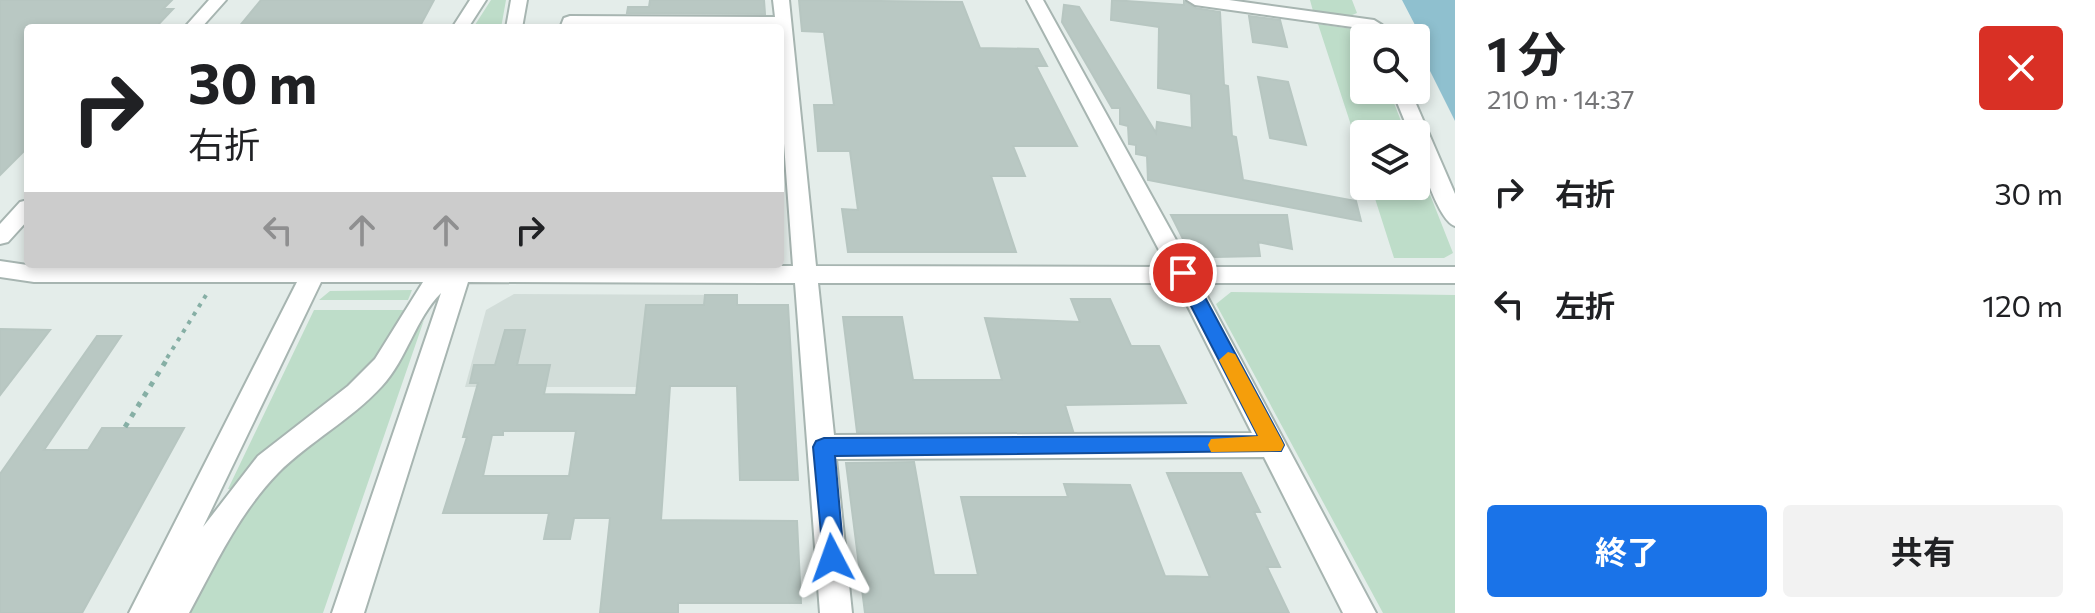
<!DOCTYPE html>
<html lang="ja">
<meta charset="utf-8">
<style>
body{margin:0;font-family:Commissioner,"Noto Sans JP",sans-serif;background:#f2f2f2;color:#202124;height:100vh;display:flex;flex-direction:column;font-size:30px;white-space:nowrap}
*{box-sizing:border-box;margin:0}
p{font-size:26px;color:#757577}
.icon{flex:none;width:44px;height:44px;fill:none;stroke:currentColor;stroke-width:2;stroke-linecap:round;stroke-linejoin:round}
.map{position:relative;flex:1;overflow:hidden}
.side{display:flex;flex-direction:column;background:#fff;width:640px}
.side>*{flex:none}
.guide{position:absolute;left:24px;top:24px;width:760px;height:244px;border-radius:8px;box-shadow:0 4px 12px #0003;background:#fff;color:#202124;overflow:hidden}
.controls{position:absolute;left:1350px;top:24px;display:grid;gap:16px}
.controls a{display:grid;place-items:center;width:80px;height:80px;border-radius:8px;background:#fff;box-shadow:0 4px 12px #0003;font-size:40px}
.pin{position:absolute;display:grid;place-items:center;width:68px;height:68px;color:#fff;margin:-34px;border:4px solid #fff;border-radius:50%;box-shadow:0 2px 8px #0007}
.me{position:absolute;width:88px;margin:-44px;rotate:356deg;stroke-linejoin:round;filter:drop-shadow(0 0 6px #0008)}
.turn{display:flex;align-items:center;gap:28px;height:168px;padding:0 32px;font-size:36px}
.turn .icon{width:104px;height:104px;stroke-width:2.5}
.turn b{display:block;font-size:56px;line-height:68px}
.lanes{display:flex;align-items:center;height:76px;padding:0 32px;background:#0003;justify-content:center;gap:40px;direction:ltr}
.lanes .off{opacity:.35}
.round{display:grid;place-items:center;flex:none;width:84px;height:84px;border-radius:8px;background:#f2f2f2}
.headline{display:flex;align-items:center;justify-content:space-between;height:136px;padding:0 32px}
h1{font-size:48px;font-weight:700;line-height:60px}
.cta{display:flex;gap:16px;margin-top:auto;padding:16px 32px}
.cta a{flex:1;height:92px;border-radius:8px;background:#1a73e8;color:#fff;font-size:32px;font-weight:700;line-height:92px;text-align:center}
.cta a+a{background:#f2f2f2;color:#202124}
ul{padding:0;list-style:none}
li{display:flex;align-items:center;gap:24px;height:112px;padding:0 32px}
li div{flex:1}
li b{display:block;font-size:30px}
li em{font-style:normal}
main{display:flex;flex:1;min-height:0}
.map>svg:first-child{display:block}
</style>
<main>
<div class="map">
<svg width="1455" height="613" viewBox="0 0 1455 613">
<rect width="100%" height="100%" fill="#e4edea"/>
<!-- built -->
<path fill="#d2ddd9" d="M514,294L738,295V387H465L486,310Z"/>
<!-- green -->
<path fill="#beddc9" d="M491,0H506L501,28H473Z
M1310,0H1352L1357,13L1350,16L1313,11Z
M1318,24L1353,29L1367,35L1364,38V90H1389L1406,134H1364V165Z
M1416,159L1453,253L1444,258H1394L1371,186H1416Z
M412,290L408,300H319L330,291Z
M1231,292L1455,295V613H1383L1216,304Z
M314,310H404C377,381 290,439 233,489H228Z
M424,320L323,613H185L235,523L279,469L391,372Z"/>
<!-- water -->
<path fill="#8fc0cf" d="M1402,0H1455V121L1407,25H1415Z"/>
<!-- building -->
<path fill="#b9c8c3" stroke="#b7c6c1" stroke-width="2" fill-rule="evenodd" d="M0,0H172L163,9H173L155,28H28V147L0,175Z
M261,0H434L419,28H238Z
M650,0H764L765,14L627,13L628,7H649Z
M799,0L962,2L980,48L1038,49L1047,66H1036L1077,146H1013L1025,176H991L1016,252H848L842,209L858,210L850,151H818L814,105H834L824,32L802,31Z
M1112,0L1184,5V1L1195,8L1220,12L1224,85L1228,86L1232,136L1236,137L1243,180L1356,201L1361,221L1148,180L1147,156L1136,154V145L1129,144L1128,126L1120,124V108H1112L1062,22L1064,5L1079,7L1156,133L1157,122L1192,128L1191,94L1158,88L1159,27L1111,20Z
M1249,16L1280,20L1287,47L1253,42Z
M1258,77L1288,82L1306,145L1270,138Z
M1171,215H1287L1292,249L1258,242L1260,256L1215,257L1203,250L1200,242L1185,243Z
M705,295H737V305H788L798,480H740L737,386H670L661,520L797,521L801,603H678V613H600L610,518H574L570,539H544L549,513H443L467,437H463L478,383H470L474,365H495L505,330H525L517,365H550L544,394L636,395L646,305H704ZM503,431H576L569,476H483L492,435H503Z
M1071,299H1110L1131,346H1159L1186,403L1065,405L1073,431L857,432L843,317H902L913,380H1002L985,318L1080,322Z
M0,329L50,330L0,395Z
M97,336H121L44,450H88L102,428H184L82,613H0V474Z
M914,462L934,575H978L961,497H1068L1064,484L1130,485L1165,576L1210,577L1167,473H1241L1260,512H1254L1280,567H1267L1289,613H865L846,463Z"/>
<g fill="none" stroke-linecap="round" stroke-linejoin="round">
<!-- minor casing -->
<g stroke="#a7b5b1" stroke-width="4">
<path id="minor" d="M209,0H226L201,28H184Z
M470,0H486L468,28H452Z
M511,0H527L522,28H506Z
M773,0H789L816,266L1168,267L1027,0H1043L1191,267H1455V283H1200L1376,613H1343L1264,457L836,459L852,613H820L795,283L468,282L364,613H332L441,293C415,319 407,359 382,386C351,420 310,441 278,473C239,513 215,565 189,613H129L297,282H34L0,277V261L34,266H793L780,89V28H560L564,18L570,16L775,17ZM321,282H423L375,359L348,386L258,456L203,527ZM818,283H1176L1252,433L834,435Z
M1187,0H1229L1374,20L1382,25L1374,30L1195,5Z
M1392,90H1410L1455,194V226C1438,221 1416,152 1416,134H1410Z
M28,200V220L8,242L0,244V224L20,202Z"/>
</g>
<!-- path-far1 -->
<path stroke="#86afa5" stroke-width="4" stroke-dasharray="4 6" stroke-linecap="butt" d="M167,358L208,292"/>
<!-- path -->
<path stroke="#86afa5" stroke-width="5" stroke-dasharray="5 7" stroke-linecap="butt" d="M125,427L169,356"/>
<!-- minor -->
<use href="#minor" fill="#fff" fill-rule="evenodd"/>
</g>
<!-- route -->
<path fill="#1a73e8" stroke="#114b97" stroke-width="2" d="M1183,267L1192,273L1281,439L1284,445L1281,451L835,456L844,558L840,566L832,569L824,566L813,447L816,441L824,438L1258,436L1174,273Z"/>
<!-- slow -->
<path fill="#f59e0b" d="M1228,352L1235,354L1281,439L1284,445L1281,451L1211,452L1208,445L1211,439L1258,436L1219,360Z"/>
</svg>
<div class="controls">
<a><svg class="icon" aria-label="search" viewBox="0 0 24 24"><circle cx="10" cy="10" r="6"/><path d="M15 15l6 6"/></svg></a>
<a><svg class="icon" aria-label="layers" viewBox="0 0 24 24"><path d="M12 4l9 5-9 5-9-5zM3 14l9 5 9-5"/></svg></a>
</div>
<div class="pin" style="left:1183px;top:273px;background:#d93025"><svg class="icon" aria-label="arrive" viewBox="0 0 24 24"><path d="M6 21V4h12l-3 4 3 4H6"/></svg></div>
<svg class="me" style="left:832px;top:558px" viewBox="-20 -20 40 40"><path d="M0-17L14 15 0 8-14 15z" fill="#1a73e8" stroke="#fff" stroke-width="4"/></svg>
<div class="guide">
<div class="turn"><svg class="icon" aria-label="right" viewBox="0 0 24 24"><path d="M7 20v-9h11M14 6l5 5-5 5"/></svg><div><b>30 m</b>右折</div></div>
<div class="lanes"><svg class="icon off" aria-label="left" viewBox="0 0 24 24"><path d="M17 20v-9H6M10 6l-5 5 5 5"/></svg><svg class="icon off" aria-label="ahead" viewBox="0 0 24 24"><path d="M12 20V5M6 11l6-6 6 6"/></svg><svg class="icon off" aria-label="ahead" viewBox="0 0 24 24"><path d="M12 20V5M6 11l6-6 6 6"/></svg><svg class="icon" aria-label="right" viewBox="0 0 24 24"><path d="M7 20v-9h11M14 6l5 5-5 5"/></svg></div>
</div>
</div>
<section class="side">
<div class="headline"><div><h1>1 分</h1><p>210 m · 14:37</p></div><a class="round" style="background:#d93025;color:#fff"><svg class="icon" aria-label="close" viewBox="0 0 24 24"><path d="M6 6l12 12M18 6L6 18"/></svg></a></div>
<ul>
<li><svg class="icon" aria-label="right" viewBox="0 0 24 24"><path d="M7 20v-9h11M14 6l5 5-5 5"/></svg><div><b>右折</b></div><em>30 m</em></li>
<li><svg class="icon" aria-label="left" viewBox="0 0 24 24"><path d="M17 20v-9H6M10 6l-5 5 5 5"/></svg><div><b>左折</b></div><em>120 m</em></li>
</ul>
<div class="cta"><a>終了</a><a>共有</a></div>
</section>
</main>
